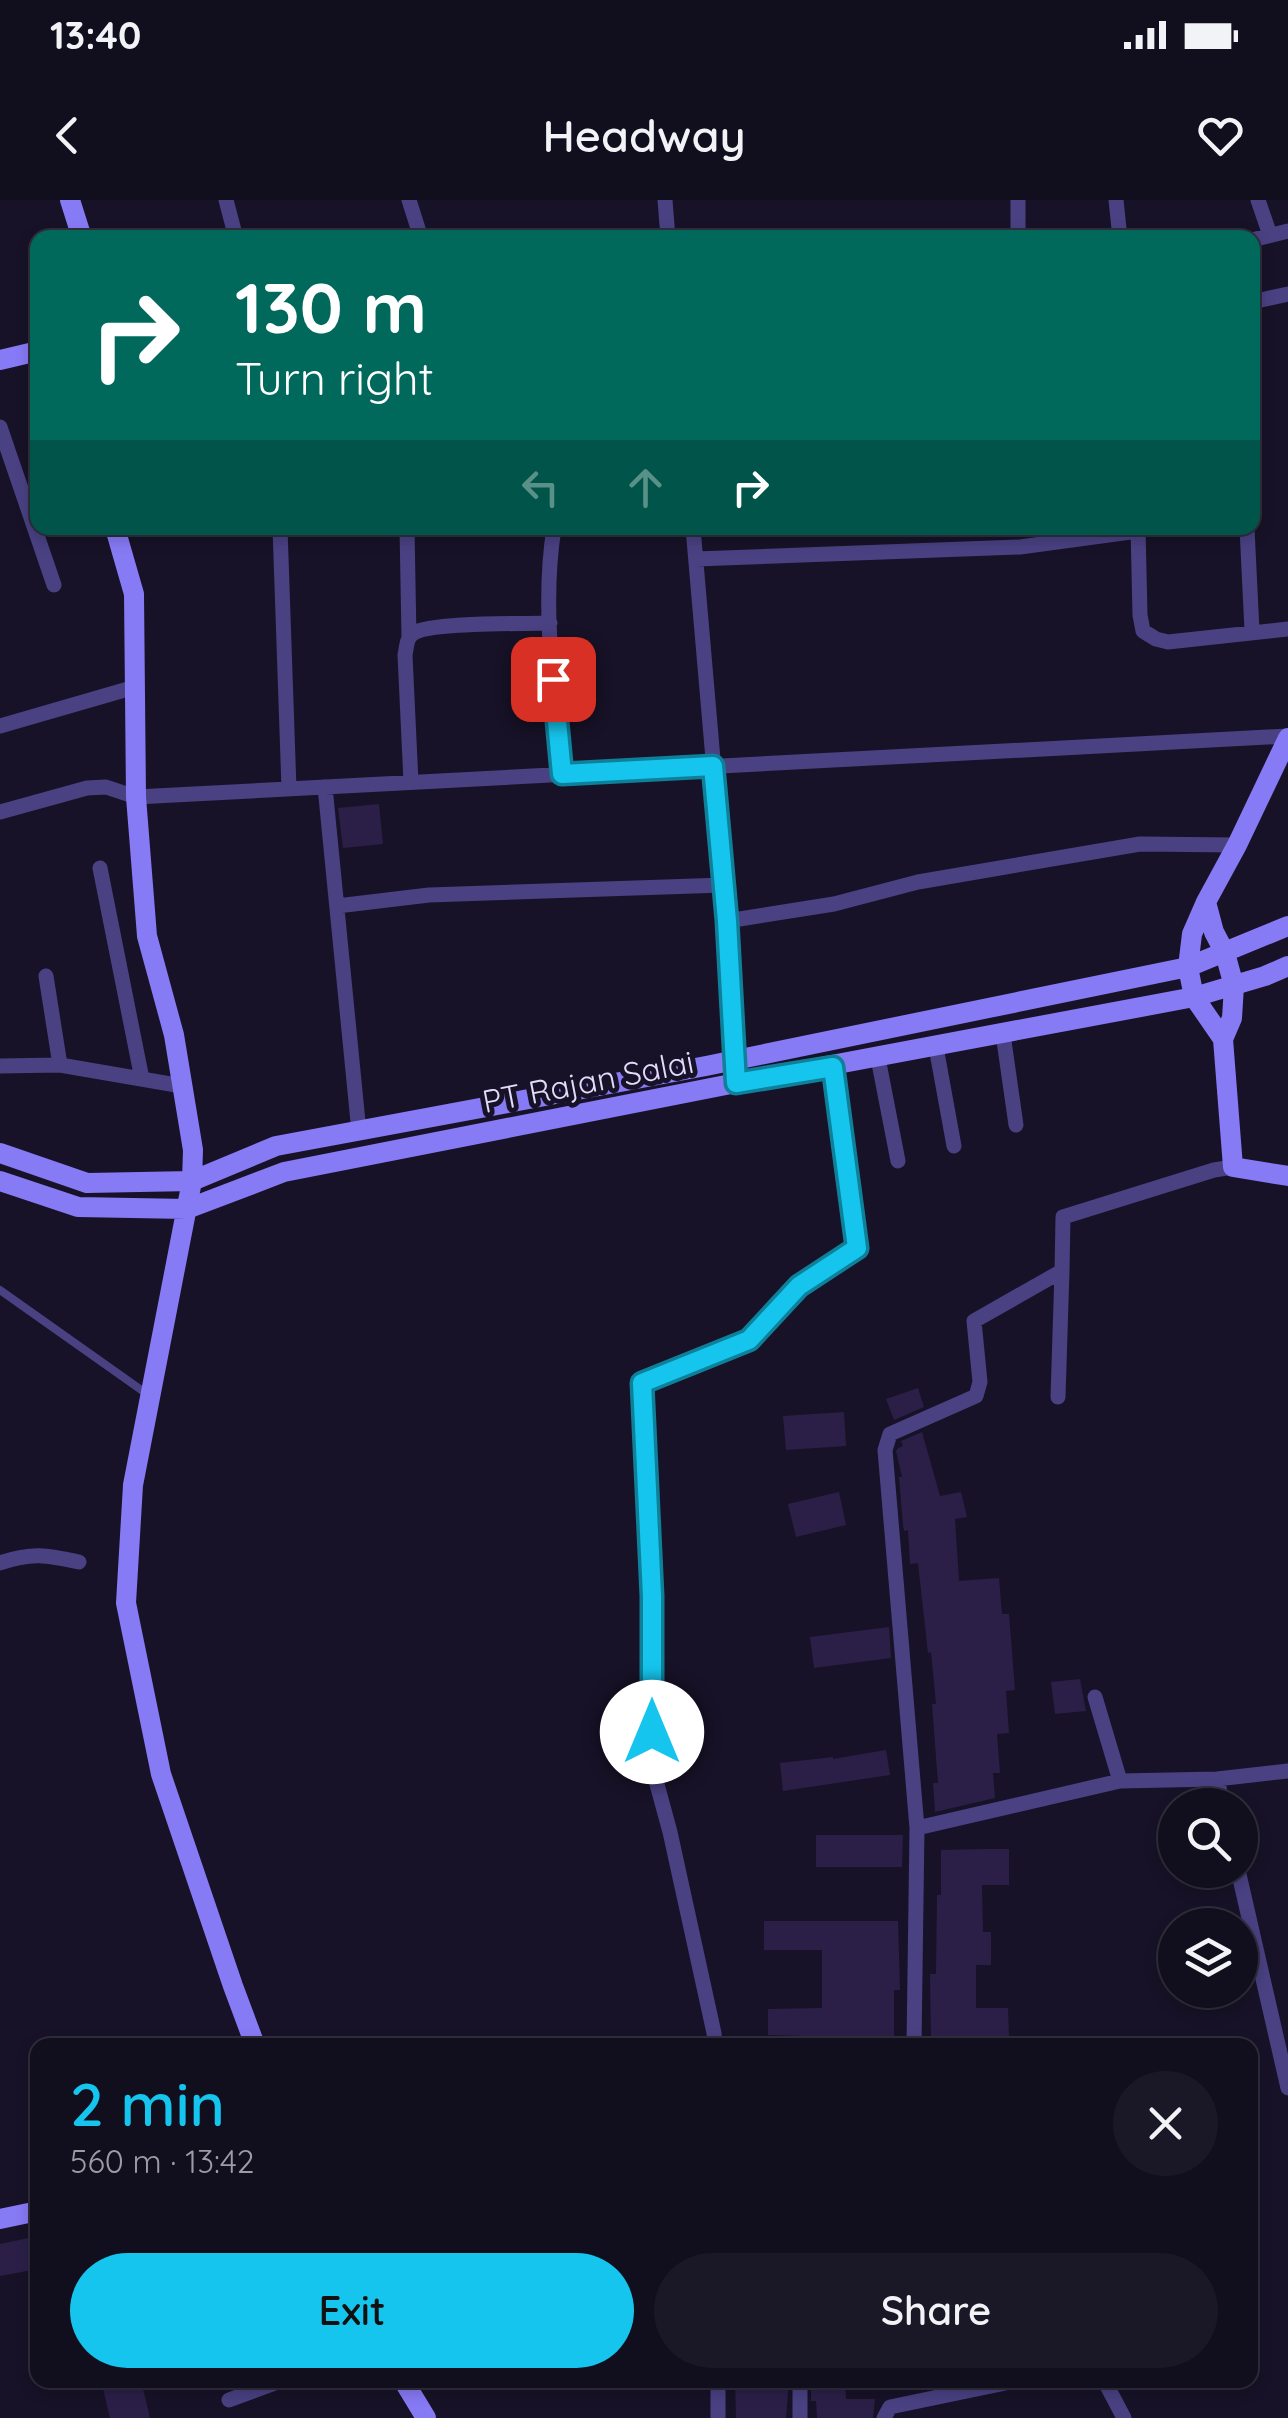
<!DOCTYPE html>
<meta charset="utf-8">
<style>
body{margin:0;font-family:Quicksand,sans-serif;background:#1a1726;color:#f1f3f6;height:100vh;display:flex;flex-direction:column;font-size:38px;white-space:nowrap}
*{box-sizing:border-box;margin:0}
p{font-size:32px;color:#9c9ca4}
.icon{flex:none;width:55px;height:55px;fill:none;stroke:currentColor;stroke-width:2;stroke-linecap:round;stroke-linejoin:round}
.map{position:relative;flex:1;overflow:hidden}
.side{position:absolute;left:30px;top:1838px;width:1228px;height:350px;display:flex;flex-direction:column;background:#110e1d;border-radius:20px;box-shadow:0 5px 15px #0003,0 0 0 2px #302e3b}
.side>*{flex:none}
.guide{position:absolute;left:30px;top:30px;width:1230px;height:305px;border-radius:20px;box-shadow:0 5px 15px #0003,0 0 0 2px #302e3b;background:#00695c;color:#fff;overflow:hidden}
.tools{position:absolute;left:1158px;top:1588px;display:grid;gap:20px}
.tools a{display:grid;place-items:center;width:100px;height:100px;border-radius:50%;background:#110e1d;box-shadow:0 5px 15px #0003,0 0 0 2px #302e3b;font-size:50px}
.pin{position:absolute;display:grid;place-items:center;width:85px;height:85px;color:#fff;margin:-42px;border-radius:20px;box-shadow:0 5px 15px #0006}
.me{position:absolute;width:110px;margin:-55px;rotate:0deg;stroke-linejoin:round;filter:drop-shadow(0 0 8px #0008)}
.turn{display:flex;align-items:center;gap:35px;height:210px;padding:0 40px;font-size:45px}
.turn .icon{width:130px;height:130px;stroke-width:2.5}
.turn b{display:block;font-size:70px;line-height:85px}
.lanes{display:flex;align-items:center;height:95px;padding:0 40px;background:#0003;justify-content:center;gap:50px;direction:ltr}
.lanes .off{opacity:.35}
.round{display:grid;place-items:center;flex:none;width:105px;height:105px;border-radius:52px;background:#1a1726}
.summary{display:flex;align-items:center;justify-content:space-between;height:170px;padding:0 40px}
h1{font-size:60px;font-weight:600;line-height:75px;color:#16c5ed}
.action{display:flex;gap:20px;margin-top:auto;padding:20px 40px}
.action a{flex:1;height:115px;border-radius:60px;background:#16c5ed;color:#111;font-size:40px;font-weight:600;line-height:115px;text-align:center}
.action a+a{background:#1a1726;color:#f1f3f6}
.status{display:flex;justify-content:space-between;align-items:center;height:70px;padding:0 50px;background:#110e1d;direction:ltr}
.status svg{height:28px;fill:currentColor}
header{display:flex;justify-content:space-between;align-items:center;height:130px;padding:0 40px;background:#110e1d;font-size:45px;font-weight:600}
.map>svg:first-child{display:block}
</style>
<div class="status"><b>13:40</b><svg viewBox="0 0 49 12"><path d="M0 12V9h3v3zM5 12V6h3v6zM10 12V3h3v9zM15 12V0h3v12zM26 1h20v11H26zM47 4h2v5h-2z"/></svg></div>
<header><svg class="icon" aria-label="back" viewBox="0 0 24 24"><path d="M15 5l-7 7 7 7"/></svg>Headway<svg class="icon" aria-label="heart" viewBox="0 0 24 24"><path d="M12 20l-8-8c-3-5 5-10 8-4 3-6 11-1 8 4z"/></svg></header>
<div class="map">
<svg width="1288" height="2218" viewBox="0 0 1288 2218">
<rect width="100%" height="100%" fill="#171227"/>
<!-- building -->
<path fill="#2b1f47" d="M379,604L383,644L343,648L338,608Z
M918,1188L924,1207L894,1220L886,1199Z
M844,1212L846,1246L786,1250L783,1216Z
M922,1232L940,1296L961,1292L967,1317L955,1319L959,1381L999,1378L1002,1414H1009L1015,1490L1006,1491L1009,1533L997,1534L1000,1573H993L995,1598L935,1612L933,1583H938L932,1504H936L931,1452L928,1453L918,1363L910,1364L908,1330L904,1331L903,1325L899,1277H902L896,1251L898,1248L903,1246L901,1241Z
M839,1292L846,1325L796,1337L788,1304Z
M889,1427L891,1458L814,1468L810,1437Z
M1080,1479L1086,1511L1055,1514L1051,1482Z
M886,1550L890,1575L783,1591L780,1563L833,1557V1559Z
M816,1635H903L902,1667H816Z
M985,1649H1009V1685H982L983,1732H991V1765H976V1808H1008L1009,1837H931L930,1774H936L937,1695H941V1650Z
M764,1721H898L900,1790H894V1837H879V1845H836V1837L768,1835V1809L822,1808V1750H764Z
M38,2036V2069L0,2076V2044Z
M101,2180H141L150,2218H110Z
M735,2180H789L786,2218H736Z
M811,2180H845L846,2199H875L873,2218H817L816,2201H811Z"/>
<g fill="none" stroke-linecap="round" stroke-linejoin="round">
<!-- lane -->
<path stroke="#494182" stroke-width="8" d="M0,1090L147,1194"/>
<!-- street -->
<path stroke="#494182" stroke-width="15" d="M226,0L236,38
M409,0L421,38
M665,0L668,38
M1018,0V38
M1116,0L1120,38
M1258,0L1270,35
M1252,40L1288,31
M1252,102L1288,94
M0,227L54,385
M280,328L289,589
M407,328L409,438
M554,328C541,409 555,492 562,574
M693,328L727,721L734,869
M1138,328L1140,415L1143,431L1156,439L1168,442L1288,429
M1247,328L1252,431
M696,359L1020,347L1138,331
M0,526L135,487
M411,582L405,455C407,446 406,438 414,433C431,422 525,424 550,423
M325,587L359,932
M0,612L87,588L106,587L136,597L1288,536
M100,668L142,879
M337,706L429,695L724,685
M727,721L834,704L918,682L1140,644L1237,645
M46,776L60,865
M1003,834L1016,925
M936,847L954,946
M878,858L898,961
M0,866L60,865L182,886
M1058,1197L1062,1071
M0,1363C32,1352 47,1355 79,1362
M1095,1497L1120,1581
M1217,1579L1223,1605
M917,1628L1120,1581L1217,1579L1288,1571
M1238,1670L1288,1888
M715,1845L714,1833L670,1632L652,1566L651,1396L642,1183L749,1140L799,1086L857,1049L833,867
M914,1845L917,1628L885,1250L890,1234L976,1196L980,1182L974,1121L1062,1071L1063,1017L1214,970L1233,967
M1104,2180L1124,2218
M229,2200L283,2180
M718,2218V2180
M800,2218V2180
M884,2218L890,2207L1020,2180"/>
<!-- secondary -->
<path stroke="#877af5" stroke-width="20" d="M70,0L82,38
M0,160L38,151
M115,328L134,394L136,597L147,736L174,835L193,950L192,981L133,1285L126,1403L161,1574L233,1786L255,1845
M1288,538L1237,645L1206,702L1192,734L1188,767L1194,797L1223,839L1233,967L1288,976
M1206,702L1214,732L1225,753L1234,786L1232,818L1223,839
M0,953L87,983L192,981L276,946L706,866L1188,767L1288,726
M0,981L78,1007L187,1009L284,972L736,883L1194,797L1265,776L1288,766
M0,2019L38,2011
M403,2180L426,2218"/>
</g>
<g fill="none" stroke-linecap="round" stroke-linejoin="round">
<!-- route casing -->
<g stroke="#0e809a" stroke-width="25">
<path id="route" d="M553,479L562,574L713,566L727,721L736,883L833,867L857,1048L799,1086L749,1140L642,1183L652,1396V1532"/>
</g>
<!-- route -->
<use href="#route" stroke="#16c5ed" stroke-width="18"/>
</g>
<g text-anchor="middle" stroke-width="10" stroke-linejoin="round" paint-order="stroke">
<!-- street labels -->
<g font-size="32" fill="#e2dbfc" stroke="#171227">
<text transform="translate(588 882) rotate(-11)" y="11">PT Rajan Salai</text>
</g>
</g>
</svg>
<div class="tools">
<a><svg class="icon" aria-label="search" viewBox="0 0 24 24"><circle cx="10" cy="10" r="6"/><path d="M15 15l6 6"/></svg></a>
<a><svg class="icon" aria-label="layers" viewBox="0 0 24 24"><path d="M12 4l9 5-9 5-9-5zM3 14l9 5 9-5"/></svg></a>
</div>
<div class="pin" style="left:553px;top:479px;background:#d93025"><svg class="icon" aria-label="arrive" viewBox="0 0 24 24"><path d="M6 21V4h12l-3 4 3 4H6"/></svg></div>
<svg class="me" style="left:652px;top:1532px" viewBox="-20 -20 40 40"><circle r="19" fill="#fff"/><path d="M0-13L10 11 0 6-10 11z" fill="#16c5ed"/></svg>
<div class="guide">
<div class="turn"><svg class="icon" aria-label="right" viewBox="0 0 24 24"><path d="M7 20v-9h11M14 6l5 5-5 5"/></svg><div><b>130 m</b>Turn right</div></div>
<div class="lanes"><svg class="icon off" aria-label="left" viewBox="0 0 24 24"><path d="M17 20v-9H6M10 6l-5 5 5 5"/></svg><svg class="icon off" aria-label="ahead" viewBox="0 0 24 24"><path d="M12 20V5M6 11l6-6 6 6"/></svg><svg class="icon" aria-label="right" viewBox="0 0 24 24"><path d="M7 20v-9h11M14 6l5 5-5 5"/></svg></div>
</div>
<section class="side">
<div class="summary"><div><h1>2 min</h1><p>560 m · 13:42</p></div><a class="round"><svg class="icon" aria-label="close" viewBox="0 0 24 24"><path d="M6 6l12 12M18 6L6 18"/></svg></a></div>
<div class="action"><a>Exit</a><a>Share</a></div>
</section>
</div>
